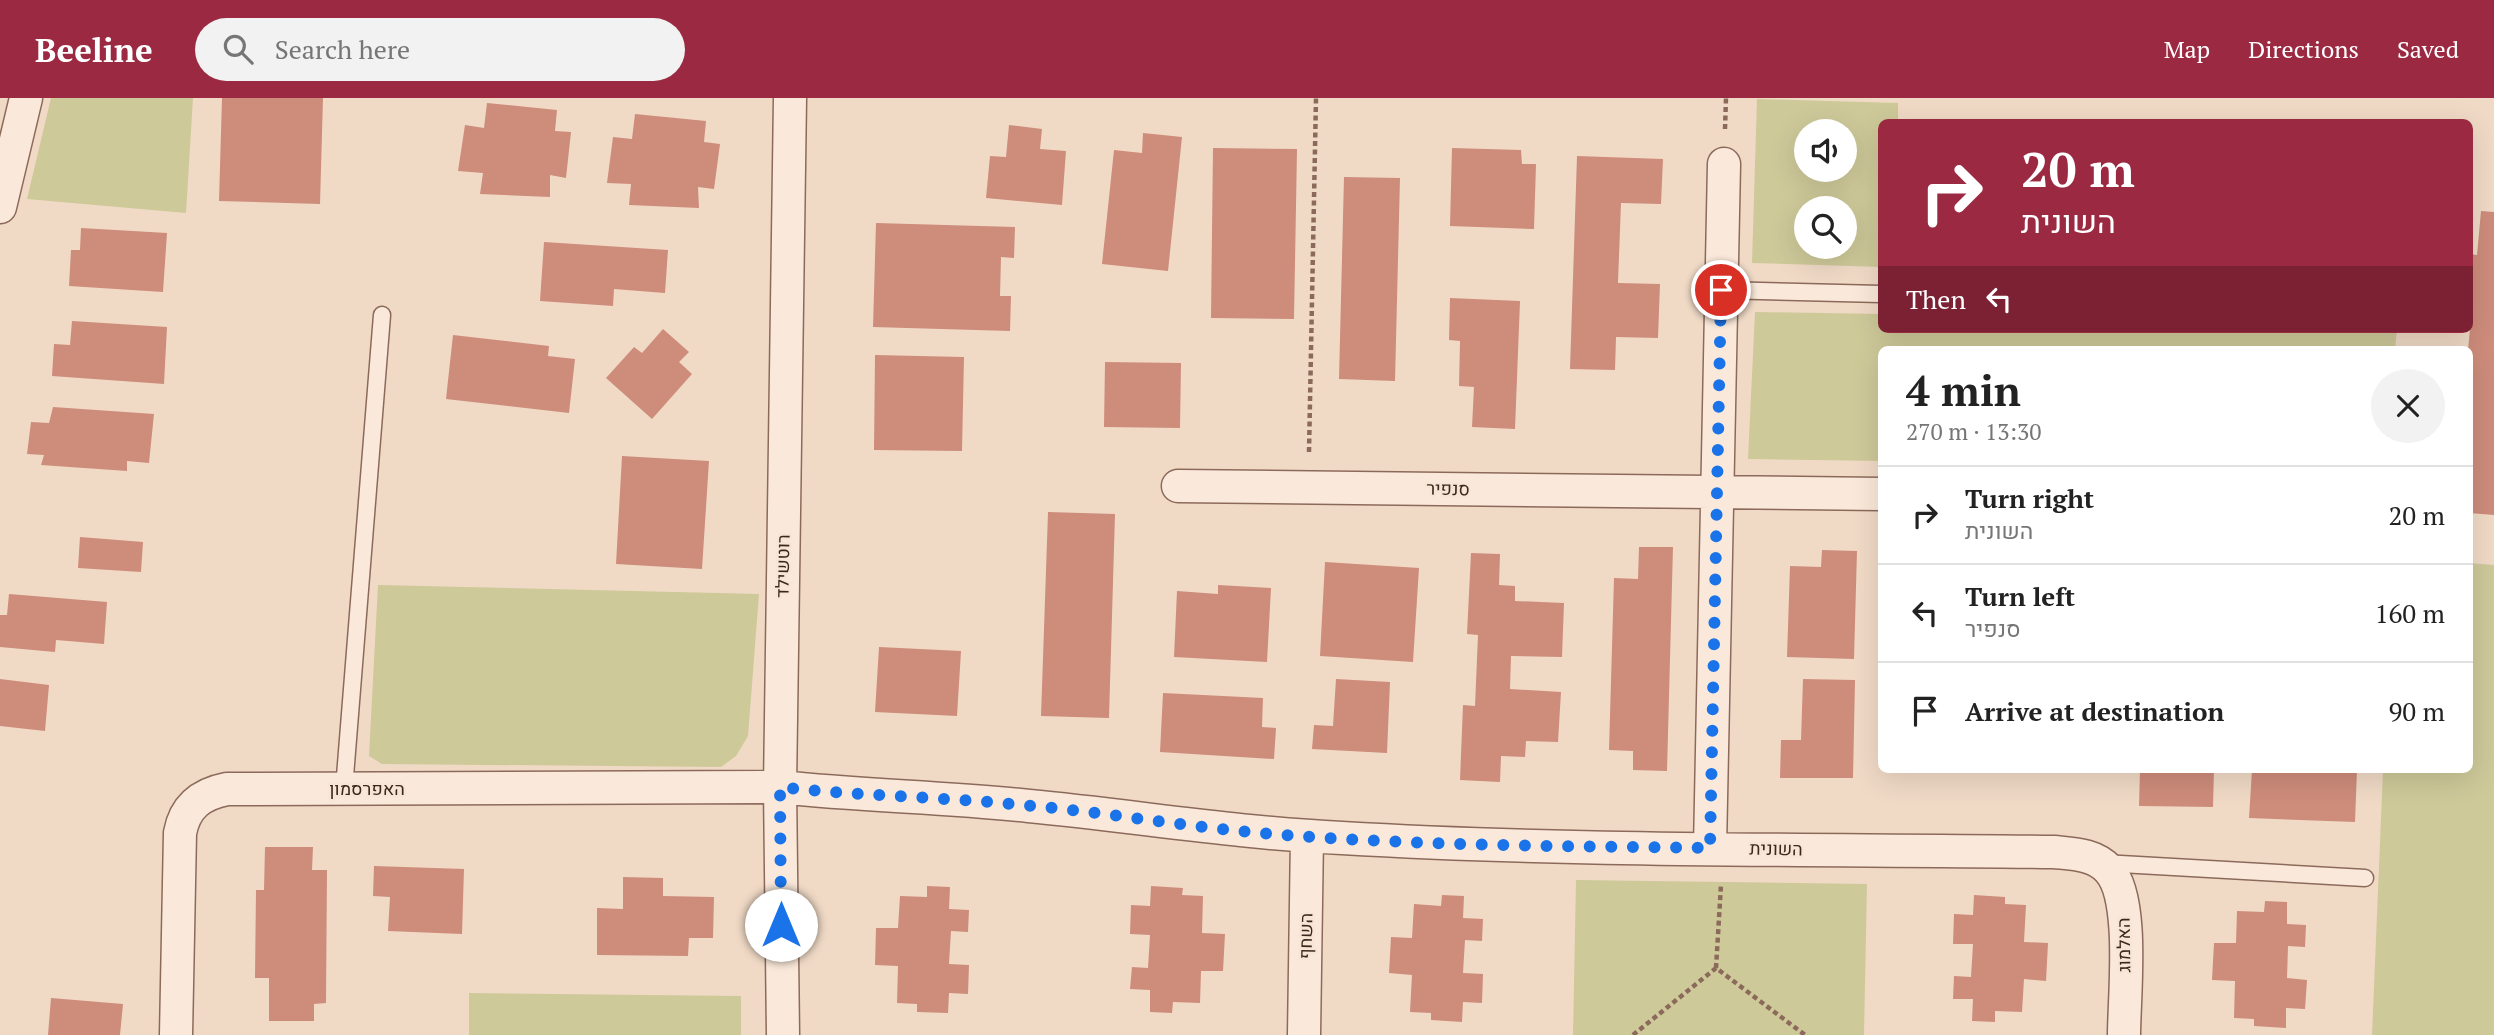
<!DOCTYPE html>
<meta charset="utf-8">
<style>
body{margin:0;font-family:"PT Serif",Heebo,serif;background:#f2f2f2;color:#222;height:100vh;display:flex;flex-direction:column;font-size:26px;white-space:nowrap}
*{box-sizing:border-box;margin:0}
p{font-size:23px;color:#767676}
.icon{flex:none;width:38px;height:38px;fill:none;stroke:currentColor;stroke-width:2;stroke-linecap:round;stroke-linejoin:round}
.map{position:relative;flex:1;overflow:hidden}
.side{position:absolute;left:1878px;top:248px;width:595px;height:427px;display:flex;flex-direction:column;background:#fff;border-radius:10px;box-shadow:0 7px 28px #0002}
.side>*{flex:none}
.banner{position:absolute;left:1878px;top:21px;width:595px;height:214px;border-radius:10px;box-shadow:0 7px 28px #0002;background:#9c2942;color:#fff;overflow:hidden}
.fabs{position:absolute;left:1794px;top:21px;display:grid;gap:14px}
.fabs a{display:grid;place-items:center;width:63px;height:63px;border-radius:50%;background:#fff;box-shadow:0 7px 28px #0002;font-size:35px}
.pin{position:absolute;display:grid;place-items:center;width:60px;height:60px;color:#fff;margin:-30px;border:4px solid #fff;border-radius:50%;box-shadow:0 2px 7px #0007}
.me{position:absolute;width:77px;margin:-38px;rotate:0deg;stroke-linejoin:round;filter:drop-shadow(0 0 5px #0008)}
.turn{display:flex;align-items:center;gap:24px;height:147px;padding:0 28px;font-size:32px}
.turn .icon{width:91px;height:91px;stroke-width:2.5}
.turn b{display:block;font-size:49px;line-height:60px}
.then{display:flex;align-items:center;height:66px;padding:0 28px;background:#0003;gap:14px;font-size:26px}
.round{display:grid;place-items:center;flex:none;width:74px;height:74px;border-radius:37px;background:#f2f2f2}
.headline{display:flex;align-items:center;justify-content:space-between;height:119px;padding:0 28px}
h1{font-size:42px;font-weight:800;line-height:52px}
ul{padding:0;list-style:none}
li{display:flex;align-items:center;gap:21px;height:98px;padding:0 28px;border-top:2px solid #e0e0e0}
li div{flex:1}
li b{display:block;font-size:26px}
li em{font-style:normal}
header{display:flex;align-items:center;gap:42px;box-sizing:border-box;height:98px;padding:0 35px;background:#9c2942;color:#fff}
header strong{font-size:33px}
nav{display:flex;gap:38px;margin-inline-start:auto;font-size:24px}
.search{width:490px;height:63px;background:#f2f2f2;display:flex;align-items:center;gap:18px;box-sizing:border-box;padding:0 24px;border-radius:38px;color:#767676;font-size:26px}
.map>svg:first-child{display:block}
</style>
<header>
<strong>Beeline</strong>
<div class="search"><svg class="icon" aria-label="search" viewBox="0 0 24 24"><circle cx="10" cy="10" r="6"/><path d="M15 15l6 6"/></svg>Search here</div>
<nav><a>Map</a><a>Directions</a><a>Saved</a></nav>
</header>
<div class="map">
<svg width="2494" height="937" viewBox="0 0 2494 937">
<rect width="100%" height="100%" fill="#f0dac6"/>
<!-- green -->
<path fill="#cec999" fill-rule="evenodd" d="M51,0H193L186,115L27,101Z
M1757,1L1898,5V24H1881V169L1752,165ZM1806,33H1844V72H1806ZM1844,110V149H1806V110Z
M1755,214L1881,216V231H2397L2395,252H1881V363L1748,361Z
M2469,465L2494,467V937H2372L2383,672H2469Z
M378,487L759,496L748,638L736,658L721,669L382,666L369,658Z
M1576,782L1867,786L1864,937H1573Z
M469,895L741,898V937H469Z"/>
<!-- building -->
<path fill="#ce8c7b" d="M222,0H323L320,106L219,103Z
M487,5L557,12L555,33L571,34L566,80L550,77V99L480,96L483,75L458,73L465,27L484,30Z
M635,16L706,23L704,44L720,46L714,91L698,89L699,110L629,107L631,86L607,85L613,39L632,41Z
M1009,27L1042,31L1040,51L1066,53L1062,107L986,100L990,58L1006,59Z
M1143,35L1182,39L1168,173L1102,166L1114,52L1142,55Z
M1213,50L1297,51L1294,221L1211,220Z
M1452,50L1521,52L1522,66H1536L1534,131L1450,128Z
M1577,58L1663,61L1661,106L1621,105L1618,185L1660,186L1658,240L1616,239L1615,272L1570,271Z
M1344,79L1400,80L1395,283L1339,281Z
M2481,113L2494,114V417L2469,415L2468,252L2473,198H2469V156L2477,157Z
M876,125L1015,129L1014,160L1001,159L1000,198H1011L1010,233L873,229Z
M81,130L167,135L163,194L69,188L71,152H80Z
M544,144L668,152L665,195L614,191L613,208L540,203Z
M1450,200L1520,203L1515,331L1472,329L1474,289L1459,288L1460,243L1449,242Z
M72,223L167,229L164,286L52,278L54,246L70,247Z
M663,231L689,254L679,264L692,276L652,321L606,280L634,249L642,255Z
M453,237L549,248L548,258L575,261L569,315L446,301Z
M875,257L964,259L962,353L874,352Z
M1105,264L1181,265L1180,330L1104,329Z
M53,309L154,316L149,365L127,363V373L41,367L44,357L27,356L31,324L49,325Z
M622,358L709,363L702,471L616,466Z
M1048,414L1115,416L1109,620L1041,618Z
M80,439L143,444L141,474L78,470Z
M1639,449H1673L1667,673L1633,672V653L1609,652L1614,480L1638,481Z
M1822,452L1857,453L1854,561L1787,559L1790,468L1821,469Z
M1471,455L1500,456L1499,487L1515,488V503L1564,505L1562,559L1511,558L1510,591L1561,594L1558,644L1526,643L1525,659L1501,658L1500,684L1460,682L1463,607L1475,608L1478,537L1467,536Z
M1325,464L1419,470L1413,564L1320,558Z
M1218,487L1271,490L1267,564L1174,559L1177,493L1218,496Z
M9,496L107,504L104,546L56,542L55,554L0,549V517H7Z
M879,549L961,553L957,618L875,614Z
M0,581L49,587L45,633L0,628Z
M1336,581L1390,584L1387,655L1312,651L1314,627L1333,628Z
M1803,581L1855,582L1853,680H1780L1781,642H1801Z
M1163,595L1263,600L1262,629L1276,630L1274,661L1160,654Z
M2072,672H2091V675L2072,674Z
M2140,672H2214L2213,709L2139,708Z
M2252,672H2357L2355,724L2249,720Z
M265,749H313L312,772H327L326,905L314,906V923H269V880H255L256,792H264Z
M374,768L464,771L462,836L388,833L390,799L373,798Z
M623,779L663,780V798L714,799L713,840H689L688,858L597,857V810L623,811Z
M927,788L950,789L949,811L969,812L968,834L951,833L949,866L969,867L968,896L949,895L948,915L917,914V906L897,905L898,868L875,867L876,830H898L900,798L927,799Z
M1151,788L1183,790L1182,797L1203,798L1202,835L1225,836L1223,873H1201L1200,905L1173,904L1172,915L1150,914V892L1130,891L1132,869L1148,870L1150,837L1130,836L1131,807L1150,808Z
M1442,797L1464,798L1463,820L1483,821L1482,843L1465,842L1463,875L1483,876L1482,905L1463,904L1462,924L1431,922V915L1410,914L1412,877L1389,875L1391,839L1412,840L1414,806L1441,808Z
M1974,797L2005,799V806L2026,807L2024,844L2048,845L2046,883L2024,881L2022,914L1995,913V924L1972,923L1973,901H1953L1954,878L1971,879L1973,846H1953L1954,816L1973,817Z
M2265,803L2287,804V826L2306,827L2305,849L2288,848L2287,880L2307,882L2305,911L2286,910V930L2254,928V921L2234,920L2235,883L2212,882L2214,845H2236L2237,813L2264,814Z
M51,900L123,906L120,937H48Z"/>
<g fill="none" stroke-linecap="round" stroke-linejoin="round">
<!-- lane casing -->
<g stroke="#8c6a5b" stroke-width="19">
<path id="lane" d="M1721,192L1881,196
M344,691L382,217
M2103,765L2365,780"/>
</g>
<!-- street casing -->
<g stroke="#8c6a5b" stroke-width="35">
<path id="street" d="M0,109L26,0
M1178,388L1881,396
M1710,750L1724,66
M176,937L180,735C185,708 201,696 227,691L780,689C863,698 946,699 1029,708C1134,718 1237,735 1342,740C1579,754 1817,751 2054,754C2073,756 2095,756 2109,772C2135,800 2124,899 2124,937
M783,937L780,689L790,0
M1304,937L1307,738"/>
</g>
<!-- path -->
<path stroke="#8c6a5b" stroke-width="4.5" stroke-dasharray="5 3.5" stroke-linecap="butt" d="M1725,31L1726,0
M1309,354L1316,0
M1716,870L1721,787
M1633,937L1716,870L1805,937"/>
<!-- lane -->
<use href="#lane" stroke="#fae9da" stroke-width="16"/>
<!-- street -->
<use href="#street" stroke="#fae9da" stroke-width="32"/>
</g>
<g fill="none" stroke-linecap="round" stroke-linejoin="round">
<!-- route -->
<path stroke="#1a73e8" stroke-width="12" stroke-dasharray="0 21.6" d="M781,827L780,689C861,698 942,699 1023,707C1102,714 1181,728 1260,735C1410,748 1560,748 1710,750L1721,192"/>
</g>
<g text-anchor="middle" stroke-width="5" stroke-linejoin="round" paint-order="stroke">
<!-- street labels -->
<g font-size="18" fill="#3b271f" stroke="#f7e6d6">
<text transform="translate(1448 391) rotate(1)" y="6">סנפיר</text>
<text transform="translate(783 468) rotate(-89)" y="6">רוטשילד</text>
<text x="367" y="697">האפרסמון</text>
<text transform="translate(1776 751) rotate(1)" y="6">השונית</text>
<text transform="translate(1306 838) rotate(-89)" y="6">השחף</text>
<text transform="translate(2124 847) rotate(-91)" y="6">האלמוג</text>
</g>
</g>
</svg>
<div class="fabs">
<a><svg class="icon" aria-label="sound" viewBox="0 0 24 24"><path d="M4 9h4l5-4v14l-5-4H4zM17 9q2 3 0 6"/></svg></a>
<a><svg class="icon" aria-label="search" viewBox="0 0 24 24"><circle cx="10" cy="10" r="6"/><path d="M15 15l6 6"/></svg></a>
</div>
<div class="pin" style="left:1721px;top:192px;background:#d93025"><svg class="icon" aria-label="arrive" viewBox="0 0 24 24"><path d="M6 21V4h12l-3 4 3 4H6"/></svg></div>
<svg class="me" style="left:781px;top:827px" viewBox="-20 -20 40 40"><circle r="19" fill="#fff"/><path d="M0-13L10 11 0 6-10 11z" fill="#1a73e8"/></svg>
<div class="banner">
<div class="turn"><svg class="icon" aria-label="right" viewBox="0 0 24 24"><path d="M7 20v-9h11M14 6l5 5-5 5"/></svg><div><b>20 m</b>השונית</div></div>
<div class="then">Then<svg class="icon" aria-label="left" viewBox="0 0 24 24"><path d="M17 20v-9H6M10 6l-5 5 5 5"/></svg></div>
</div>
<section class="side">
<div class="headline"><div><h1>4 min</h1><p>270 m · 13:30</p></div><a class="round"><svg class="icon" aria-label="close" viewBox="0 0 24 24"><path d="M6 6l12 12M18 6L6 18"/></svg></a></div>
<ul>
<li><svg class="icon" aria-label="right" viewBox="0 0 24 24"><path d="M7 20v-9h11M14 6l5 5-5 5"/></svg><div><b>Turn right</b><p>השונית</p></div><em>20 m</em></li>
<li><svg class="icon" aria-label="left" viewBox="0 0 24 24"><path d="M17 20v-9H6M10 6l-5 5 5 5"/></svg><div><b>Turn left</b><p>סנפיר</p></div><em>160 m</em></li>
<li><svg class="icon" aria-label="arrive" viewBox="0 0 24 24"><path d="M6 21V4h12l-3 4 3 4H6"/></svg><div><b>Arrive at destination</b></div><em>90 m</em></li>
</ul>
</section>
</div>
